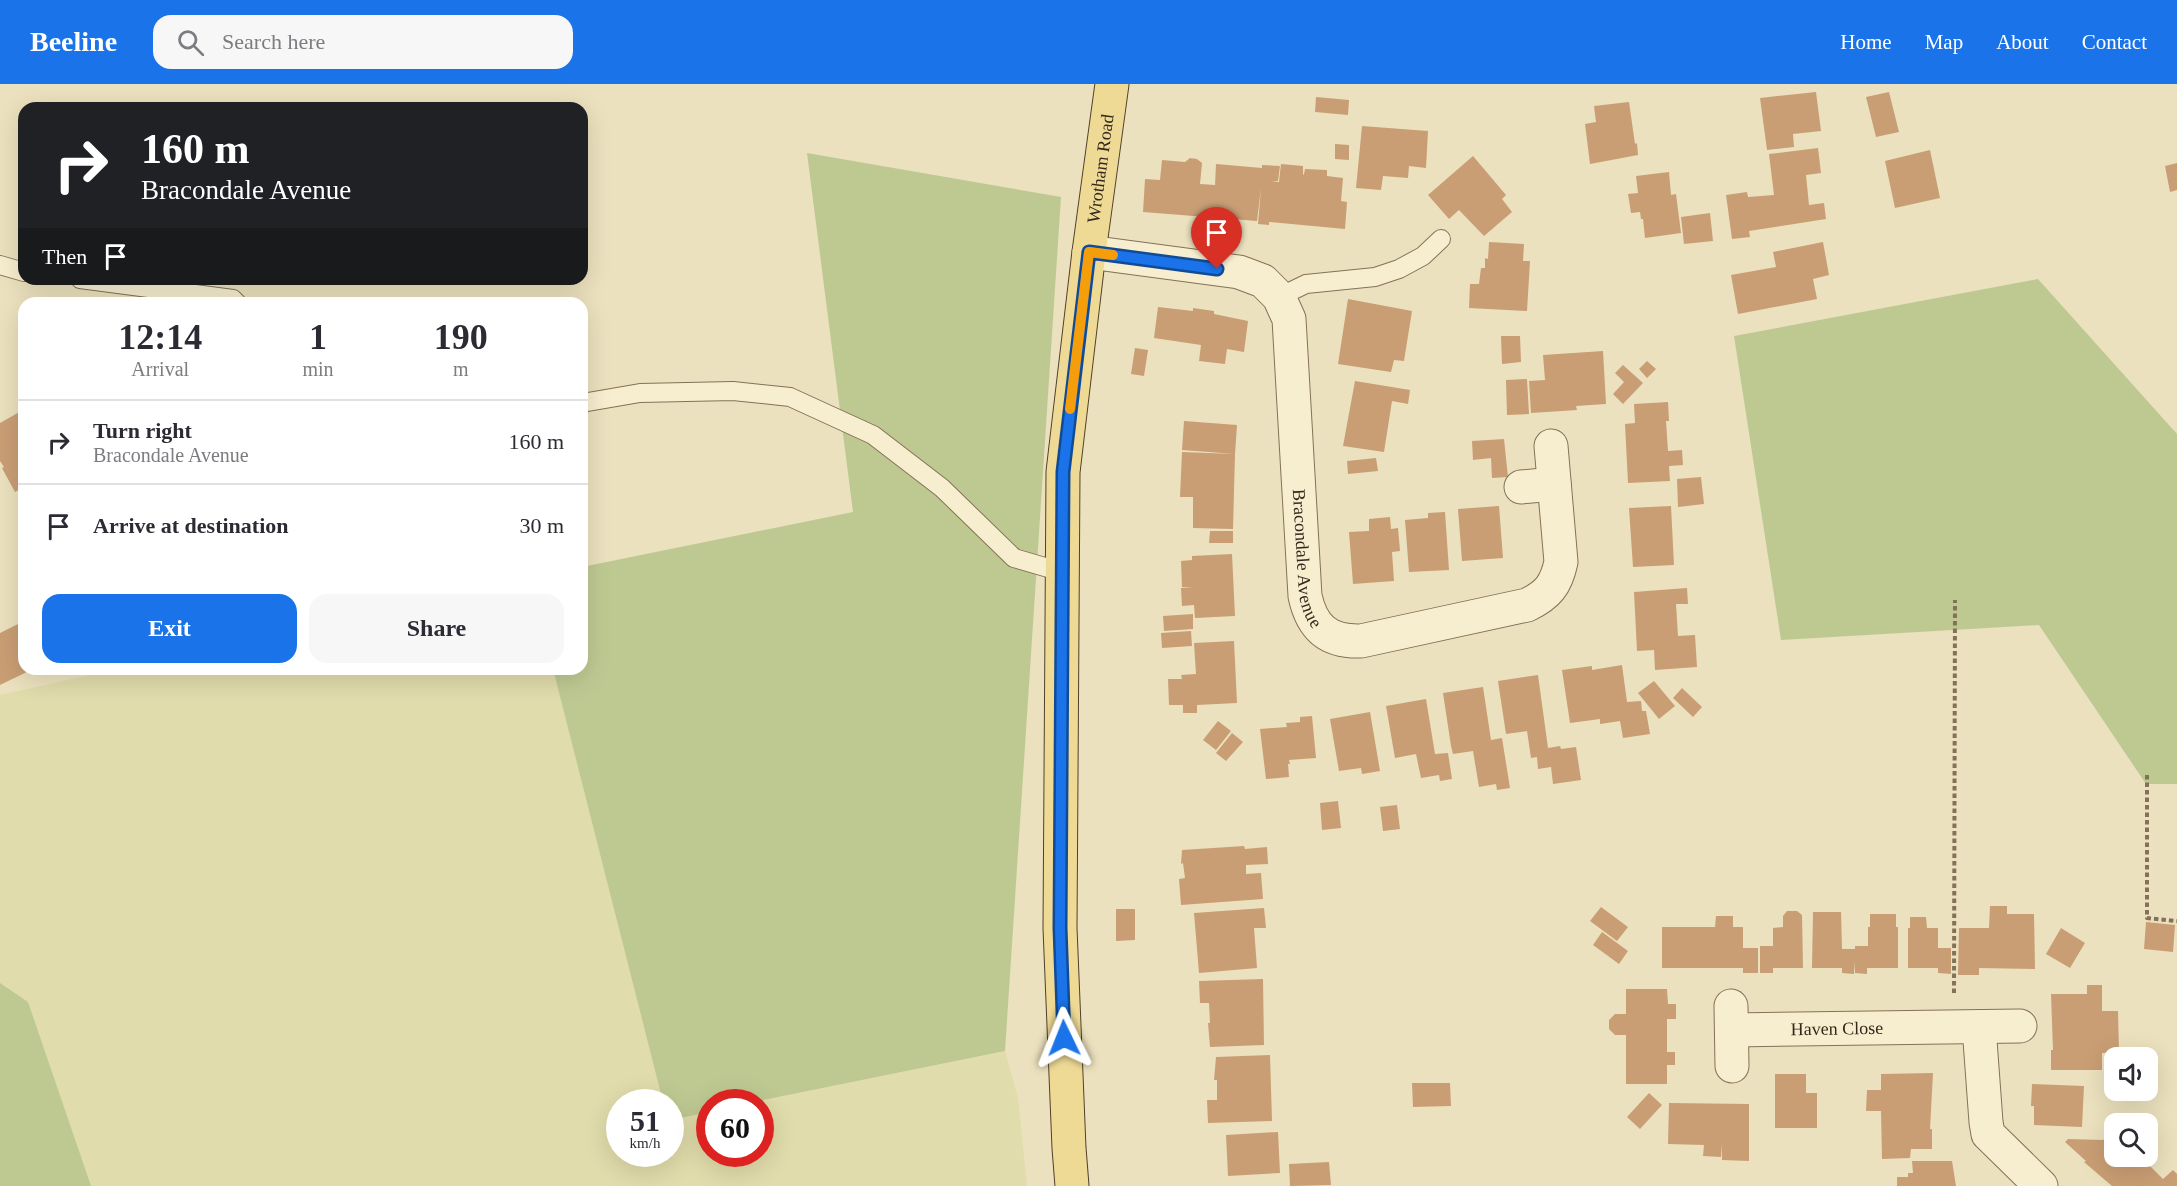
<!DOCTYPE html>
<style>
body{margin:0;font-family:Georgia,serif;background:#f7f7f7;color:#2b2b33;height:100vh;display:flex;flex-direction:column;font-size:22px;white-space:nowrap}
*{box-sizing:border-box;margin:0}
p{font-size:20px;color:#7c7c81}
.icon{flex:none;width:33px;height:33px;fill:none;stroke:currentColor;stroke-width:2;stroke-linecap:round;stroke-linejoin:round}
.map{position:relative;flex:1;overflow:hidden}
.panel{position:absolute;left:18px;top:213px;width:570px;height:378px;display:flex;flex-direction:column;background:#fff;border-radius:18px;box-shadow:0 6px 24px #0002}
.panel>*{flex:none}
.banner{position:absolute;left:18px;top:18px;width:570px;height:183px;border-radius:18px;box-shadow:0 6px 24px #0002;background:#202124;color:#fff;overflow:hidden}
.controls{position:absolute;left:2104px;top:963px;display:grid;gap:12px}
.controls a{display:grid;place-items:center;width:54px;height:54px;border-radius:12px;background:#fff;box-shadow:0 6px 24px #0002;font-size:30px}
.speed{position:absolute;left:606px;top:1005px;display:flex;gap:12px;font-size:30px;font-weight:700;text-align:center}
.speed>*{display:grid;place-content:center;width:78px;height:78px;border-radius:50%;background:#fff;box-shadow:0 6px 24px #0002;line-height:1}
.speed small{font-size:15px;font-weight:400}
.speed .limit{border:9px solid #d22;background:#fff;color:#111}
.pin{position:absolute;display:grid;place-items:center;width:51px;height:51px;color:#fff;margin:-62px -26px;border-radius:50% 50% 50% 0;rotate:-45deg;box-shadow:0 0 6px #0007}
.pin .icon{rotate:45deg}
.me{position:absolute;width:66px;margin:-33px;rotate:358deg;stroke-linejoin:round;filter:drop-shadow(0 0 4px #0008)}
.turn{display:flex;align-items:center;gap:21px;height:126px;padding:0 24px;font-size:27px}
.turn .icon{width:78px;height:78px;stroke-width:2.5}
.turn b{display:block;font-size:42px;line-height:51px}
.then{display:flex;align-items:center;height:57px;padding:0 24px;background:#0003;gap:12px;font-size:22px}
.eta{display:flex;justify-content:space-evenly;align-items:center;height:102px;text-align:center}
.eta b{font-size:36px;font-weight:700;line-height:42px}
.cta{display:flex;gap:12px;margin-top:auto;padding:12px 24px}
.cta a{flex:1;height:69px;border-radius:18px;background:#1a73e8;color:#fff;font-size:24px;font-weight:700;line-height:69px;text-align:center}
.cta a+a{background:#f7f7f7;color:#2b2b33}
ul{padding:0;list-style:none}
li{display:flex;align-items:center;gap:18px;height:84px;padding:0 24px;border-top:2px solid #e1e1e2}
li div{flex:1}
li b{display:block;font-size:22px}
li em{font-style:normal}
header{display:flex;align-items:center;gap:36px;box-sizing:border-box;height:84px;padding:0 30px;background:#1a73e8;color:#fff}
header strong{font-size:28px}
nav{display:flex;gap:33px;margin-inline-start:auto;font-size:21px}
.search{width:420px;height:54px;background:#f7f7f7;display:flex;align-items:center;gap:15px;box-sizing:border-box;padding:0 21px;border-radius:18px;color:#7c7c81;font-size:22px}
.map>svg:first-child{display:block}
</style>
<header>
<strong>Beeline</strong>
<div class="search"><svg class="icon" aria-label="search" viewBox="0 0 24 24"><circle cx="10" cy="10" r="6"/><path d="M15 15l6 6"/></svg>Search here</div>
<nav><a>Home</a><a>Map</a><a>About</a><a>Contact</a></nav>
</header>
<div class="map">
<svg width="2177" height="1102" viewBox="0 0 2177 1102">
<rect width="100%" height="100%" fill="#ebe1be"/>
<!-- farmland -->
<path fill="#e1dcab" d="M117,585H553L663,1018H620V1070H670L671,1036L709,1028L710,1070H760V1018H754L1005,967L1018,1014L1027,1102H0V611Z"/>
<!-- green -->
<path fill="#bec992" d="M807,69L1061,113L1005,967L754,1018H710L709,1028L671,1036L670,1018H663L553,585H582V483L853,428Z
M2038,195L2177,350V700H2146L2039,541L1781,556L1734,252Z
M0,899L28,918L91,1102H0Z"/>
<!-- building -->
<path fill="#c99e74" d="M1816,8L1821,47L1793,50L1794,63L1767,66L1760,14Z
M1889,8L1899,48L1876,53L1866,13Z
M1316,13L1349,16L1348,31L1315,28Z
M1629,18L1635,60L1637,59L1638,71L1590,80L1585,40L1596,38L1594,22Z
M1362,42L1428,47L1426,84L1409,82L1408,94L1383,92L1381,106L1356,104Z
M1335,60L1349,61V76L1335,75Z
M1818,64L1821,89L1806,91L1809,121L1824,119L1826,135L1749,147L1750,153L1732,155L1726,111L1747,108L1748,113L1774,111L1769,70Z
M1930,66L1940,114L1895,124L1885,77Z
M1473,72L1506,111L1502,115L1512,128L1484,152L1459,126L1449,135L1428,111Z
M1190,74L1197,75L1202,79L1200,100L1215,101L1216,80L1262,84V81L1280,82L1278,97L1272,98H1279L1281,80L1303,82V91L1304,90L1305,85L1327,86V92L1343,94L1341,117L1347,118L1345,145L1269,138V141L1258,140L1261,104L1257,137L1143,128L1145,95L1160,96L1162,76L1185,78Z
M2177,79V106L2170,108L2165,82Z
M1669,88L1671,111L1676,110L1681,149L1645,154L1643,135H1641L1640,128L1631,129L1628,110L1638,109L1636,92Z
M1710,129L1713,157L1684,160L1681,133Z
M1489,158L1524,160L1523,177H1530L1527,227L1469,224L1470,200H1479L1481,184H1485V174L1488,175Z
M1823,158L1829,191L1813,195L1817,215L1738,230L1731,191L1776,183L1773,168Z
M1348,215L1412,227L1404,277L1394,276L1391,288L1338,280Z
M1158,223L1193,227V224L1214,227V230L1248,237L1244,268L1227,265L1225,280L1199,277L1201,261L1154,254Z
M1501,252H1520L1521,278L1502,280Z
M1135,264L1148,266L1144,292L1131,290Z
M1603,267L1606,320L1576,322L1577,326L1531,329L1529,297L1545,296L1543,271Z
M1647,277L1656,285L1647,294L1639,285Z
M1623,281L1643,299L1623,320L1613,310L1624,298L1615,289Z
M1527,295L1529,330L1507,331L1506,296Z
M1355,297L1410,306L1408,320L1392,317L1384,368L1343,362Z
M1668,318L1669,337H1666L1668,367L1682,366L1683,381L1669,382L1670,397L1628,399L1625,340L1635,339L1634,320Z
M23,326L24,403L15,408L2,384L4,383L0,377V339Z
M1184,337L1237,341L1235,370L1182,366Z
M1504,355L1508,393L1492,394L1491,374L1473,376L1472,357Z
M1182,368L1235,370L1233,445L1193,444V413H1180Z
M1376,374L1378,387L1348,390L1347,377Z
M1701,393L1704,420L1678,423L1677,395Z
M1499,422L1503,474L1462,477L1458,425Z
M1671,422L1674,481L1633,483L1629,424Z
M1445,428L1449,486L1409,488L1405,436L1428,434V429Z
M1390,433L1391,445L1398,444L1400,467L1392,468L1394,497L1353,500L1349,448L1369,447V435Z
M1210,447H1233V459H1209Z
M1232,470L1235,532L1195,534L1194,521L1182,522L1181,504L1193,503H1182L1181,477L1192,476V472Z
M1687,504L1688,520H1676L1678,552L1695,551L1697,583L1655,586L1654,566L1637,567L1634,508Z
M1193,530V545L1164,547L1163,532Z
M24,537V585H33L0,601V549Z
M1191,547L1192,562L1162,564L1161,549Z
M1234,557L1237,619L1197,621V629H1183V621H1169L1168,595H1182L1181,591L1196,590L1194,559Z
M1622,581L1627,618L1641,617L1642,627H1646L1650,650L1623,654L1620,637L1600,640V635L1570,639L1562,586L1592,582V586Z
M1538,591L1548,664L1560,662L1561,665L1576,663L1581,696L1553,700L1551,683L1538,685L1537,673L1531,674L1527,647L1506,650L1498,597Z
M1654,597L1675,622L1659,635L1638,609Z
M1483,603L1491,656L1502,654L1510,704L1497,706L1496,700L1479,703L1473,667L1453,670L1451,662L1443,609Z
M1682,604L1702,623L1693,633L1673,614Z
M1426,615L1435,670L1448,669L1452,695L1440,697L1439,691L1421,694L1416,670L1395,674L1386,622Z
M1370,628L1380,687L1362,690L1361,684L1339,687L1330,635Z
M1312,632L1316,674L1289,676L1290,680H1288L1289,693L1266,695L1260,645L1287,643L1286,639L1300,638V633Z
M1218,637L1231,647L1216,666L1203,656Z
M1232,649L1243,658L1226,677L1216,669Z
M1338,717L1341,744L1322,746L1320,719Z
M1397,721L1400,745L1383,747L1380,723Z
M1244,762L1245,765L1267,763L1268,780L1246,781V790L1261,789L1263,815L1181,821L1179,795L1185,794L1183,779L1181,780L1182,766Z
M1990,822H2007V830H2034L2035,885L1979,884V891H1958L1959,844H1989Z
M1601,823L1628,843L1617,857L1590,837Z
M1264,824L1266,844H1254L1257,884L1199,889L1194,829Z
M1116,825H1135V856L1116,857Z
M1787,827H1797L1802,831L1803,884H1773V889H1760V862H1773V844L1783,843V832Z
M1813,828H1841L1842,865H1855V862H1868V843H1870V830H1896V843H1898V884H1867V890L1855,889L1854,877V890L1842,889V884H1812Z
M1716,832H1733V843H1743V864H1758V889H1743V884H1662V843H1715Z
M1910,833H1926L1927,844H1938V864H1951V890L1938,889V884H1908V844H1910Z
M2146,838L2175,841L2173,868L2144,865Z
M2061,844L2085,859L2070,884L2046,870Z
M1602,848L1628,867L1619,880L1593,861Z
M1263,895L1264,961L1210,963L1208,939H1210L1209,919H1200L1199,897Z
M2087,901H2102V927H2118L2119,968L2102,969V986H2051V966H2053L2051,910H2087Z
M1626,905H1667L1668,920H1676V935H1667V968H1675V981H1667V1000H1626V951H1615L1609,945V936L1615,930H1626Z
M1270,971L1272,1037L1208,1039L1207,1016H1217V996H1214L1216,973Z
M1933,989L1930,1045H1932V1065H1911L1910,1074L1882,1075L1881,1027H1866L1867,1006H1881V990Z
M1775,990H1806V1009H1817V1044H1775Z
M1412,999H1450L1451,1022L1413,1023Z
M2032,1000L2084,1002L2082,1043L2034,1041V1022H2031Z
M1649,1009L1662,1021L1640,1045L1627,1033Z
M1669,1019L1749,1020V1077L1722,1076V1060L1721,1073L1703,1072L1704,1061L1668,1060Z
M1278,1048L1280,1089L1228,1092L1226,1051Z
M2106,1054L2115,1063V1072L2127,1074L2140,1072L2163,1095L2173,1086L2177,1090V1102H2112L2084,1078L2086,1077L2065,1058L2068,1055L2103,1056Z
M1912,1077H1952L1956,1102H1897V1093H1908V1089H1913Z
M1329,1078L1331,1101L1290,1102L1289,1080Z"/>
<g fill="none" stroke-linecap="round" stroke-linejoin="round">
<!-- lane casing -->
<g stroke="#837257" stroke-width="20">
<path id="lane" d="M0,181L24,188
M80,195L233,215L237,219
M1279,213L1306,200L1375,193L1399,185L1423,172L1441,155
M582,319L640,309L733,307L790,313L873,351L942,404L1014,474L1062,488"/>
</g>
<!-- street casing -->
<g stroke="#837257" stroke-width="35">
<g id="street">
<path id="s1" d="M1089,168L1239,188L1263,197L1279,213L1289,235L1305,512C1312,544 1328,558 1361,557L1527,521C1548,511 1556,501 1561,478L1551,362"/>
<path d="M1521,403L1554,400"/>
<path d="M1731,922L1732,982"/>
<path d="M1979,943L1986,1038L1988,1050L2041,1102"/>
<path id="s2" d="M1732,946L2020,942"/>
</g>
</g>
<!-- primary casing -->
<g stroke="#50402c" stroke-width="35">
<g id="primary">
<path id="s3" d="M1072,1102L1069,1064L1060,844L1063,388L1089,168L1112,0"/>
</g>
</g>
<!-- path -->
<path stroke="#837257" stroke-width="4" stroke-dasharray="4.5 3" stroke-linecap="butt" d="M2147,691V834L2177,837
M1954,909L1955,516"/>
<!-- lane -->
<use href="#lane" stroke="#f7eed0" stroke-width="18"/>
<!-- street -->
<use href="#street" stroke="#f7eed0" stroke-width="33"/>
<!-- primary -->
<use href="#primary" stroke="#efda95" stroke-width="33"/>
</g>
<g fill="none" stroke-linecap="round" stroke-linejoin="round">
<!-- route casing -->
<g stroke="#114b97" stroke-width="15">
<path id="route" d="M1064,954L1060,844L1063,388L1089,168L1217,185"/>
</g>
<!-- route -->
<use href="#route" stroke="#1a73e8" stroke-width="10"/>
<!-- slow -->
<path stroke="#f59e0b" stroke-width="10" d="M1070,325L1089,168L1113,171"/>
</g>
<g text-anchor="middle" stroke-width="4.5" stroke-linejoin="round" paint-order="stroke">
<!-- street labels -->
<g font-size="18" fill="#32281b" stroke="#f3ebcd">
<text dy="6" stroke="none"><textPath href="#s3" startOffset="1020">Wrotham Road</textPath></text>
<text dy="6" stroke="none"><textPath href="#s1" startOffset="464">Bracondale Avenue</textPath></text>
<text dy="6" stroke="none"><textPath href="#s2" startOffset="105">Haven Close</textPath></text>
</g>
</g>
</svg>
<div class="controls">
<a><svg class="icon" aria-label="sound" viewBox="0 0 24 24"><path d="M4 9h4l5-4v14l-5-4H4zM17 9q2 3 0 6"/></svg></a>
<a><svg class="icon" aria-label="search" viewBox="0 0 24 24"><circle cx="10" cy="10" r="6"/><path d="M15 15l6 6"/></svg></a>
</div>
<div class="speed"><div>51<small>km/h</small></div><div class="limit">60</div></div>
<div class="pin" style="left:1217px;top:185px;background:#d93025"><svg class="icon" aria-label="arrive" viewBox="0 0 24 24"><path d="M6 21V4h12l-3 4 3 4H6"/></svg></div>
<svg class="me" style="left:1064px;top:954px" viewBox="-20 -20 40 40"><path d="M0-17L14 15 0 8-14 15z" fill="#1a73e8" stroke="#fff" stroke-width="4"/></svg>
<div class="banner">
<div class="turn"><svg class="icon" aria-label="right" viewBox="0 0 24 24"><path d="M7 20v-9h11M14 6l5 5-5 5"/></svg><div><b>160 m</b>Bracondale Avenue</div></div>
<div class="then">Then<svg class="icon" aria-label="arrive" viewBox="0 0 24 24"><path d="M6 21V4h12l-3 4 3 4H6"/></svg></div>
</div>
<section class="panel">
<div class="eta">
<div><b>12:14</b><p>Arrival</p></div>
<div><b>1</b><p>min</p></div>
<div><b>190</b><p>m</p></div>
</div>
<ul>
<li><svg class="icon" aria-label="right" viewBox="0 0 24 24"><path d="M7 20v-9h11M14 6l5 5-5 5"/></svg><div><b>Turn right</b><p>Bracondale Avenue</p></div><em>160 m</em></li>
<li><svg class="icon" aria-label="arrive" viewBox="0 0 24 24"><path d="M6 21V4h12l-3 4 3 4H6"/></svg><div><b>Arrive at destination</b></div><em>30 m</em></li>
</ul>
<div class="cta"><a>Exit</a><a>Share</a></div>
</section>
</div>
